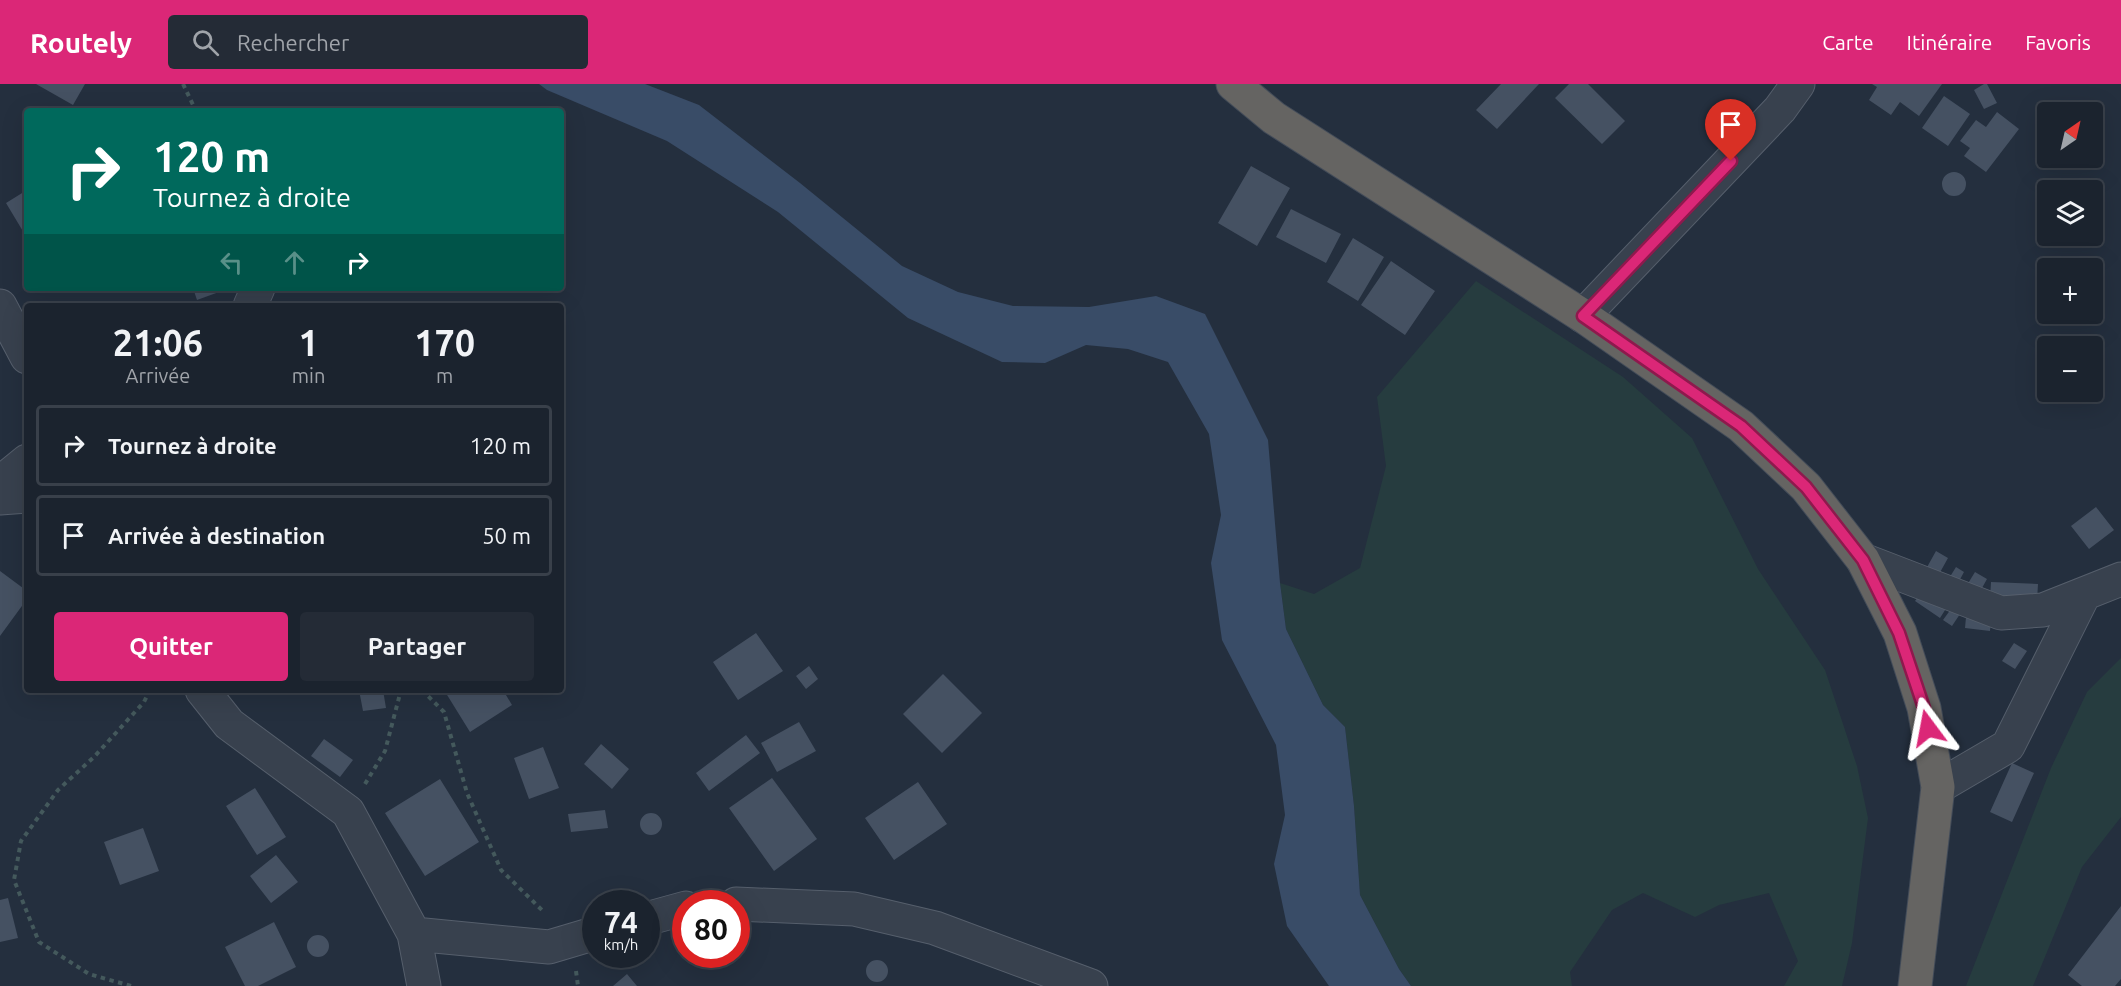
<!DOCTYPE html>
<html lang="fr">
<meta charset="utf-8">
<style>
body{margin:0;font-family:Ubuntu,sans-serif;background:#242b36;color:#f1f3f6;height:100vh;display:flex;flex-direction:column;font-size:22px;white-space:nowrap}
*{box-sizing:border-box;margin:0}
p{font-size:20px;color:#a0a4aa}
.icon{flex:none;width:33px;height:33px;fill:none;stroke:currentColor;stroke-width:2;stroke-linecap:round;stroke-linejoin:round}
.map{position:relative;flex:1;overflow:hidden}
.panel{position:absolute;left:24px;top:219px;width:540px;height:390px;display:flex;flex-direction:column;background:#1b232e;border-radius:6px;box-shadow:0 6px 24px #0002,0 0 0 2px #39404a}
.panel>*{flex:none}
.guide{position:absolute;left:24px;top:24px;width:540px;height:183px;border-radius:6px;box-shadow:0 6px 24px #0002,0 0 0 2px #39404a;background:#00695c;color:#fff;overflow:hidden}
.needle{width:39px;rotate:34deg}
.buttons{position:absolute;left:2037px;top:18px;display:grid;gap:12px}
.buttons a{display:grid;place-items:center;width:66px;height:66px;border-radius:6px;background:#1b232e;box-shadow:0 6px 24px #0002,0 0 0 2px #39404a;font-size:30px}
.speed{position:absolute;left:582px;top:806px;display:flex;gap:12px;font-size:30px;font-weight:700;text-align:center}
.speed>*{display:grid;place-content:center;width:78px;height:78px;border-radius:50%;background:#1b232e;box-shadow:0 6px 24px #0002,0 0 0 2px #39404a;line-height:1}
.speed small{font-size:15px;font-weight:400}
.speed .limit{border:9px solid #d22;background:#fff;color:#111}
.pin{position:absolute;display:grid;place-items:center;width:51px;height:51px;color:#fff;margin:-62px -26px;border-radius:50% 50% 50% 0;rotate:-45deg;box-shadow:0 0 6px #0007}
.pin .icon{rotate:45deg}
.me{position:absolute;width:66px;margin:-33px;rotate:347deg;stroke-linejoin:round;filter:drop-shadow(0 0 4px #0008)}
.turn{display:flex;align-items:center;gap:21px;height:126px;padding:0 30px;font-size:27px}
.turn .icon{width:78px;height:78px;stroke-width:2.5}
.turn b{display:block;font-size:42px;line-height:51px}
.lanes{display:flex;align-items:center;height:57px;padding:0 30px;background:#0003;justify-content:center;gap:30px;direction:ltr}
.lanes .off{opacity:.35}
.eta{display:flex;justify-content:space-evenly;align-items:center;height:102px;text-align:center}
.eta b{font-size:36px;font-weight:600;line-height:42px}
.button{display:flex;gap:12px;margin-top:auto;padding:12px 30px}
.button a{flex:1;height:69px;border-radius:6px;background:#db2777;color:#fff;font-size:24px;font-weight:600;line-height:69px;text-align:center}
.button a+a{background:#242b36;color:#f1f3f6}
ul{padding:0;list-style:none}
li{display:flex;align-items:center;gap:18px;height:81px;margin:0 12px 9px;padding:0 18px;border:3px solid #39404a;border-radius:6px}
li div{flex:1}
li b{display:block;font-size:22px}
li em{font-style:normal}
header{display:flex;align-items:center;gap:36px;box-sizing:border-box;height:84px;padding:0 30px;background:#db2777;color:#fff}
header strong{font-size:28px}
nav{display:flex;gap:33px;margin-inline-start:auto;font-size:21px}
.search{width:420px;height:54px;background:#242b36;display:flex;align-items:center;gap:15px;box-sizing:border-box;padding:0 21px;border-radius:6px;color:#a0a4aa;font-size:22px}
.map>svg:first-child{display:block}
</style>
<header>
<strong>Routely</strong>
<div class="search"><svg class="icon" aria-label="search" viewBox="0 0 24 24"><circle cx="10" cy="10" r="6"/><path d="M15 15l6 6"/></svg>Rechercher</div>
<nav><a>Carte</a><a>Itinéraire</a><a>Favoris</a></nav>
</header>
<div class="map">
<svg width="2121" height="902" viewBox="0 0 2121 902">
<rect width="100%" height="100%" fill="#242f3e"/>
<!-- green -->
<path fill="#263c3f" d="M1476,197L1623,293L1692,354L1758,485L1825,586L1857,682L1868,734L1852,859L1842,902H1784L1798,877L1769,809L1719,821L1695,833L1643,809L1612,826L1570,888L1572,902H1411L1399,885L1360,811L1354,722L1345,643L1323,621L1286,545L1280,499L1314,510L1360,484L1386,382L1377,313Z
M2121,574V733L2082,783L2033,902H1966L2051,684L2087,608Z"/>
<!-- water -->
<path fill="#394c67" d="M539,0H645L699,21L800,99L902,182L958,208L1013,222L1089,223L1156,212L1205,230L1268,356L1280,499L1286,545L1323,621L1345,643L1354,722L1360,811L1399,885L1411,902H1329L1287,842L1274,780L1285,731L1276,661L1222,556L1211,479L1221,431L1209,350L1168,278L1128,265L1086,261L1045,279L1002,278L908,234L778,128L667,57L547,6Z"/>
<!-- building -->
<path fill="#455162" d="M36,0H85L73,21Z
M1501,0H1539L1497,45L1476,26Z
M1569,0H1588L1625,37L1602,60L1555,14Z
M1872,0H1942L1919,32L1900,18L1891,31L1869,16L1877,3Z
M1984,0H1987L1997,19L1984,25L1974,6Z
M1944,12L1970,30L1948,62L1922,44Z
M1997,28L2019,45L1986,88L1964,72L1970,64L1960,57L1976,36L1986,43Z
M1251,82L1290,104L1257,162L1218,139Z
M1942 100a12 12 0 1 1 24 0a12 12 0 1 1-24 0Z
M27,106V154L6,119Z
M1291,125L1341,150L1326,179L1276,153Z
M1353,154L1384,173L1358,217L1327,198Z
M1391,177L1435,207L1405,251L1361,221Z
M193,204H230L197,216Z
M2096,423L2114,446L2089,465L2071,442Z
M1936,467L1948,474L1938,492L1926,485Z
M1956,483L1964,488L1957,501L1948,496Z
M0,487L27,507V515L0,552Z
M1975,488L1987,495L1977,513L1964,506Z
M1991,498L2038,500L2037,517L1990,515Z
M1922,507L1947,523L1940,534L1915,517Z
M1951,525L1960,530L1952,542L1943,536Z
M1966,533L1991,536L1990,547L1965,544Z
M756,549L783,587L738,616L713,578Z
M2014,559L2027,567L2015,585L2002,577Z
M809,582L818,595L806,605L796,592Z
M943,590L982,629L942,669L903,630Z
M359,606H383L386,624L363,627Z
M444,606H503L512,621L470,648Z
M799,638L816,667L777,688L761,659Z
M746,651L760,669L709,707L696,689Z
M324,655L353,676L340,693L311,672Z
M601,660L629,685L612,705L584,680Z
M543,663L559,704L529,715L514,674Z
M2012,679L2034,689L2012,738L1990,728Z
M772,694L817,755L774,787L729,724Z
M440,695L479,758L425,792L385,729Z
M918,698L947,740L894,776L865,734Z
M255,704L286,753L257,771L226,722Z
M605,726L608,744L571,748L568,730Z
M640 740a11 11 0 1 1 22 0a11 11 0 1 1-22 0Z
M143,744L159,787L120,801L104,758Z
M276,771L298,798L271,819L250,792Z
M8,814L18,854L0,858V816Z
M2121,822V895L2115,902H2082L2068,891Z
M274,838L296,883L258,902H245L225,863Z
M307 862a11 11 0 1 1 22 0a11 11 0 1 1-22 0Z
M866 887a11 11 0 1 1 22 0a11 11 0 1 1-22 0Z
M627,890L637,902H613Z"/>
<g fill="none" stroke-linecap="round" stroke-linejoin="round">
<!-- minor casing -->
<g stroke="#565f6c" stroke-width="35">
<path id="minor" d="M0,222L27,273
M250,222L258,204
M1583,232L1780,25L1798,0
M0,399L27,377
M0,414L27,412
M1863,476L2001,529L2043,526L2121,495
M202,606L229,640L348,728L414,850L424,902
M1938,703L2008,662L2084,510
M736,820L854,825L935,844L1091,902
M646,835L686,824
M414,850L549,863L596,849"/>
</g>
<!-- trunk casing -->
<g stroke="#434c59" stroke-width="35">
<path id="trunk" d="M1233,0L1274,34L1583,232L1741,342L1806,403L1863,476L1900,549L1924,624L1938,703L1915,902"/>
</g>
<!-- path -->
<path stroke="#44595c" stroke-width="4" stroke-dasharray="4.5 4.5" stroke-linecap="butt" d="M183,0L196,27
M422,606L444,628L467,709L501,786L545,829
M365,700L385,667L401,606
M576,887L578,902
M131,902L89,890L39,858L14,796L21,757L58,706L94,673L144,618L150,606"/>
<!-- minor -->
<use href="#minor" stroke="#38414e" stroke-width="33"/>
<!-- trunk -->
<use href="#trunk" stroke="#656462" stroke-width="33"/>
</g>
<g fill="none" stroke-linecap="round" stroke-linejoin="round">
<!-- route casing -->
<g stroke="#8e194d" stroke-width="15">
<path id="route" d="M1731,77L1583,232L1741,342L1806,403L1863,476L1899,549L1924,624L1928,644"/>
</g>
<!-- route -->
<use href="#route" stroke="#db2777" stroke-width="10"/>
</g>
</svg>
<div class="buttons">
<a><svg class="needle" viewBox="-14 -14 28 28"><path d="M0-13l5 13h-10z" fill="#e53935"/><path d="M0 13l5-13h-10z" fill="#a0a4aa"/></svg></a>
<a><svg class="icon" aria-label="layers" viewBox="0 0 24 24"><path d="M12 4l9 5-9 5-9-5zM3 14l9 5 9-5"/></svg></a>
<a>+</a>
<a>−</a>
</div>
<div class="speed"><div>74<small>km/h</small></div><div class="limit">80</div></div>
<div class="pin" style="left:1731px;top:77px;background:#d93025"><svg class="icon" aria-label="arrive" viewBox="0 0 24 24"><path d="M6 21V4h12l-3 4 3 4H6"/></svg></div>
<svg class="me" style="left:1928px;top:644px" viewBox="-20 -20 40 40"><path d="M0-17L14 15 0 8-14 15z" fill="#db2777" stroke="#fff" stroke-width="4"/></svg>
<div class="guide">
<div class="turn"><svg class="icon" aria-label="right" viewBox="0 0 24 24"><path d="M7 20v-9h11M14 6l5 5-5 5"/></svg><div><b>120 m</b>Tournez à droite</div></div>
<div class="lanes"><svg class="icon off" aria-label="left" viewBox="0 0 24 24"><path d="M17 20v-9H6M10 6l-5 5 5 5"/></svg><svg class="icon off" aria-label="ahead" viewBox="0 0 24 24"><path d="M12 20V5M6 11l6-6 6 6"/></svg><svg class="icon" aria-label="right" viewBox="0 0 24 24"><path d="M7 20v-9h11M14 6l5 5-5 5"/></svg></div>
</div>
<section class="panel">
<div class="eta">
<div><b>21:06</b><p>Arrivée</p></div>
<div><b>1</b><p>min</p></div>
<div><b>170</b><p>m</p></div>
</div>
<ul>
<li><svg class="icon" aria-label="right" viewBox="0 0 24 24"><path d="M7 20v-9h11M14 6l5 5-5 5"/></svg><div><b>Tournez à droite</b></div><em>120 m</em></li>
<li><svg class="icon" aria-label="arrive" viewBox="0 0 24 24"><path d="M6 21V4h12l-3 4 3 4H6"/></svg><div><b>Arrivée à destination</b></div><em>50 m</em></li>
</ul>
<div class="button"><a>Quitter</a><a>Partager</a></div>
</section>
</div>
